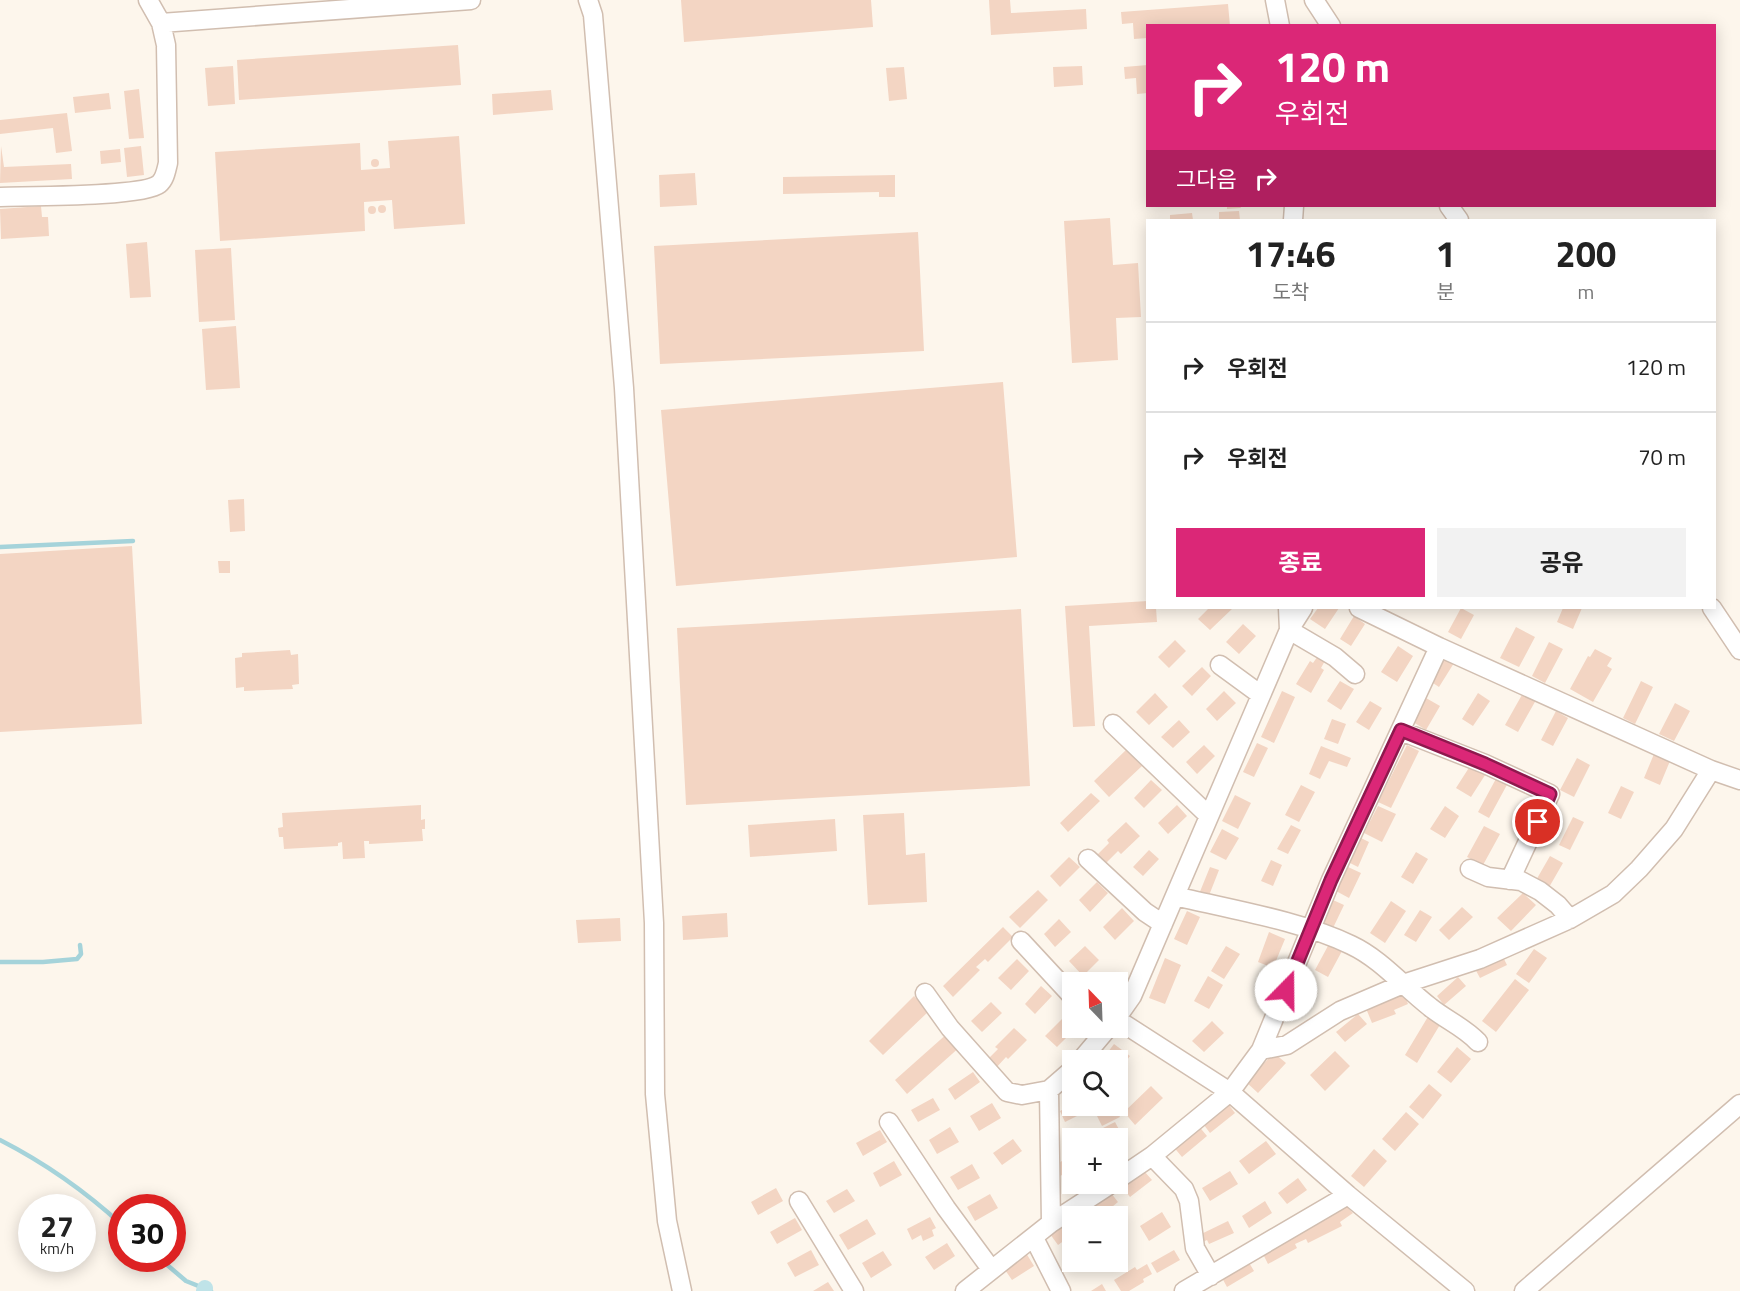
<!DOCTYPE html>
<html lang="ko">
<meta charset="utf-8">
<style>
body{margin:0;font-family:"Titillium Web","Noto Sans KR",sans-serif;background:#f2f2f2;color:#222;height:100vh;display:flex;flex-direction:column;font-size:22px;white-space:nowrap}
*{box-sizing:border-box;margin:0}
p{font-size:20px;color:#767676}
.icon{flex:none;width:33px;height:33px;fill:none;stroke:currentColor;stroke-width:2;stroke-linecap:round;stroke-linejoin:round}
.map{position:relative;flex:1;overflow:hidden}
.sheet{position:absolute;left:1146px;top:219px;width:570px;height:390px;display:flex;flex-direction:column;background:#fff;border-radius:0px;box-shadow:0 3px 15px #0003}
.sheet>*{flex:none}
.banner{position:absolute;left:1146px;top:24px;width:570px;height:183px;border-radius:0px;box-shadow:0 3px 15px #0003;background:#db2777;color:#fff;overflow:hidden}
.needle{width:39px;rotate:337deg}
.fabs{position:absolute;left:1062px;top:972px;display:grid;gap:12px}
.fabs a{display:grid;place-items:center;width:66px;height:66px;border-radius:0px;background:#fff;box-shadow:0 3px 15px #0003;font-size:30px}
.speed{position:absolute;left:18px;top:1194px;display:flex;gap:12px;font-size:30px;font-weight:700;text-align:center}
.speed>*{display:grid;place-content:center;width:78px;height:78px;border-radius:50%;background:#fff;box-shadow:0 3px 15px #0003;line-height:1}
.speed small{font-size:15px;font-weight:400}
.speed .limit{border:9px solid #d22;background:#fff;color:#111}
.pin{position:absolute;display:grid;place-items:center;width:51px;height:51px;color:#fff;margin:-26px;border:3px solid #fff;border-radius:50%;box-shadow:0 2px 6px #0007}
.me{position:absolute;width:66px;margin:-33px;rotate:22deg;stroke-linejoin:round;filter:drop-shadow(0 0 4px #0008)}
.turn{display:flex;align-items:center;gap:21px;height:126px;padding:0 30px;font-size:27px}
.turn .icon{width:78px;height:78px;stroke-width:2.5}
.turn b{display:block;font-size:42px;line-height:51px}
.then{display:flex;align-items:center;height:57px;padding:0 30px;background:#0003;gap:12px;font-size:22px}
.eta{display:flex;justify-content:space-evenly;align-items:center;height:102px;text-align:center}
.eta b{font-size:36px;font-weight:700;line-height:42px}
.action{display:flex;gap:12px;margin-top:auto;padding:12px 30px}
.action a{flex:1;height:69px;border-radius:0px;background:#db2777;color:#fff;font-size:24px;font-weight:700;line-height:69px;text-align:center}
.action a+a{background:#f2f2f2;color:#222}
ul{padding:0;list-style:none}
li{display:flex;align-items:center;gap:18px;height:90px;padding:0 30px;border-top:2px solid #e0e0e0}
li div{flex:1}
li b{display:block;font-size:22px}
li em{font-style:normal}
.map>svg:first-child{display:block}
</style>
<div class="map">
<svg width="1740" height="1291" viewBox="0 0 1740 1291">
<rect width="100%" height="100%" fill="#fdf6ec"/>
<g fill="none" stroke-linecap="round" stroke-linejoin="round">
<!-- stream -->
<path stroke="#a5d3da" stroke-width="4.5" d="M0,547L133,541
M0,962H43L77,959L81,954L80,945
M0,1140C45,1163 85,1191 122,1225
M159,1258L186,1281L211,1291"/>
<!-- canal -->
<path stroke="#bfe3e8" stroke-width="16" d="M204,1291L205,1288"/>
</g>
<!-- building -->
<path fill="#f3d5c3" d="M681,0H871L873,27L684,42Z
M989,0H1010L1011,13L1086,9L1087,29L991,35Z
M1228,4L1230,26H1148V38L1134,39L1133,23L1122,24L1121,12Z
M458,45L461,85L239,100L237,60Z
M1148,65V93L1137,94L1136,78L1125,79L1124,67Z
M233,66L235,104L208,106L205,68Z
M1082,66L1083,85L1054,87L1053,67Z
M904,67L907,99L889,101L886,68Z
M139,89L144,138L129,139L124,91Z
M551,90L553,110L493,115L492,94Z
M109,93L111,109L75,113L73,97Z
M67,113L72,151L56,153L53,128L0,134V120Z
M459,136L465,224L394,229L392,200L364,202L365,231L220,241L215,152L360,143L361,170L390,168L388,141Z
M1,146L4,167L71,164L72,179L0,183Z
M141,146L144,175L127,177L124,148Z
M120,149L121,162L101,164L100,151Z
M371 163a4 4 0 1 1 8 0a4 4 0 1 1-8 0Z
M695,173L697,205L660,207L659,175Z
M895,175V197H879V192L783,194V177Z
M378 209a4 4 0 1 1 8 0a4 4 0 1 1-8 0Z
M368 210a4 4 0 1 1 8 0a4 4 0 1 1-8 0Z
M41,206L42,217H48L49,236L1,239L0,209Z
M1227,206H1240L1241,208L1227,209Z
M1239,211L1240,220H1219V212Z
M1192,213L1193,220H1170V215Z
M1110,218L1113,265L1138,263L1141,317L1116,318L1118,360L1072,363L1064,221Z
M918,232L924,351L660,364L654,246Z
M147,242L151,297L130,298L126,244Z
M231,248L235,320L199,322L195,250Z
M236,326L240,388L206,390L202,329Z
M1003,382L1017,557L676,586L661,410Z
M244,499L245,531L230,532L228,500Z
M132,546L142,724L0,732V554Z
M218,561H230V573H219Z
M1148,601V608H1156L1157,622L1089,626L1095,726L1073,727L1065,606Z
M1209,608H1233L1210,630L1198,619Z
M1318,608H1339L1325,629L1310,619Z
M1461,608L1474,615L1461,639L1448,632Z
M1563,608H1582L1573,629L1557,622Z
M1021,609L1030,786L686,805L677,628Z
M1354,616L1365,624L1351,646L1340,639Z
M1243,624L1256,636L1239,654L1226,642Z
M1516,627L1535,637L1519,667L1500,658Z
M1175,640L1186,651L1169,668L1158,657Z
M1549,642L1563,649L1545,683L1532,676Z
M1398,646L1413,656L1397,682L1381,672Z
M1595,649L1612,658L1607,666L1612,669L1593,702L1570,689L1588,656L1590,657Z
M290,650L291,655L298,654L299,684L292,685L293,689L244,691V687L236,688L235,658L242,657V653Z
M1320,653L1327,657L1321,668L1324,670L1311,693L1296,684L1310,661L1313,663Z
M1445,657L1454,663L1439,687L1430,681Z
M1202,667L1211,676L1192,696L1182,686Z
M1340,681L1354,689L1341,710L1327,701Z
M1641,681L1653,687L1635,724L1623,718Z
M1224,691L1236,703L1217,721L1206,709Z
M1282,691L1295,697L1274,743L1261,737Z
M1155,693L1168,707L1149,725L1136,712Z
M1478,693L1490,701L1473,726L1462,719Z
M1523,693L1536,700L1518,732L1505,725Z
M1426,698L1440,706L1426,730L1413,722Z
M1370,701L1382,708L1369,730L1356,722Z
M1675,703L1690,711L1674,741L1659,734Z
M1556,711L1568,718L1553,746L1541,740Z
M1332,719L1346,724L1338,744L1324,739Z
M1179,720L1190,732L1173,748L1161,737Z
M1257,743L1268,748L1254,777L1243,772Z
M1204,745L1215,756L1197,774L1186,762Z
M1407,745L1419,751L1391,808L1378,802Z
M1321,746L1351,758L1347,767L1329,761L1320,779L1309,774Z
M1126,750L1142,766L1109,797L1094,781Z
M1654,754L1670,761L1660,785L1644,778Z
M1577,758L1590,765L1574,797L1560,790Z
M1472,763L1487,772L1471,797L1456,788Z
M1498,775L1509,781L1489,818L1478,812Z
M1151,780L1162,790L1144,808L1134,798Z
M1301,785L1315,792L1299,822L1285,815Z
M1621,786L1634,792L1621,819L1608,813Z
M1091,793L1100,801L1068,832L1060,823Z
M1235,795L1251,803L1238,829L1222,821Z
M421,805V820L425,819V829H422L423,841L369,844V841H364L365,858L343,859L342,842L338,843V846L284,849L283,837H279L278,828L283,827L282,813Z
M1177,805L1187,816L1168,834L1158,823Z
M1378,806L1396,814L1382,842L1364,833Z
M1445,806L1459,816L1445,838L1430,829Z
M904,813L906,855L925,853L927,902L868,905L863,815Z
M1573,817L1584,822L1570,850L1559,845Z
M835,819L837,851L750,857L748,825Z
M1126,822L1140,836L1121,854L1118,851L1103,866L1095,857L1109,843L1107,840Z
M1291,825L1301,830L1288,854L1277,849Z
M1484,826L1500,834L1483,865L1467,857Z
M1222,829L1239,838L1226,860L1210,852Z
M1359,837L1369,842L1358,867L1348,862Z
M1149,850L1159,859L1143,876L1133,867Z
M1416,852L1428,859L1413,884L1401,877Z
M1550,856L1563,863L1548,889L1535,882Z
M1069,857L1080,867L1060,887L1050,876Z
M1271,860L1282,865L1273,886L1261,881Z
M1210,867L1219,870L1208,898L1199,894Z
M1348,867L1361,873L1349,898L1336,891Z
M1097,882L1108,893L1090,912L1079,900Z
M1038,890L1048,900L1020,928L1009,917Z
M1523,893L1536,905L1511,931L1497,918Z
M1333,900L1344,905L1333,928L1322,923Z
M1391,901L1406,911L1385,943L1370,933Z
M1462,907L1473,917L1449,940L1439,930Z
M1122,908L1134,921L1115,940L1103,927Z
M1420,910L1432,917L1416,942L1404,935Z
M1187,911L1200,917L1187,945L1174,939Z
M727,913L728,937L683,940L682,916Z
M620,918L621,941L578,943L576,920Z
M1059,919L1071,932L1055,947L1044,934Z
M1003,927L1013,937L988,962L985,959L976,967L980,970L953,997L943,986Z
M1269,932L1285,939L1273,968L1258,962Z
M1329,944L1342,951L1328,977L1315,970Z
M1085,946L1099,960L1083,976L1069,961Z
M1226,946L1240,954L1224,979L1211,971Z
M1534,949L1547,958L1529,983L1516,974Z
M1501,953L1507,965L1480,978L1474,967Z
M1165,958L1181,965L1165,1004L1149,998Z
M1017,959L1029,971L1011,990L998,978Z
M1298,975L1311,981L1293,1014L1281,1008Z
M1208,976L1223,985L1209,1009L1194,1001Z
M1458,977L1466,986L1444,1005L1437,996Z
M1515,979L1529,990L1496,1032L1482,1021Z
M1041,986L1052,996L1035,1014L1025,1004Z
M1403,991L1408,1004L1394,1010L1396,1014L1372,1023L1365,1006Z
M914,996L929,1011L883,1055L869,1041Z
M991,1002L1002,1013L982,1032L971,1021Z
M1072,1009V1028H1076L1057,1047L1045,1036Z
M1358,1014L1367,1024L1345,1042L1336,1032Z
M1429,1015L1441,1023L1417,1063L1405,1055Z
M1212,1021L1224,1033L1204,1052L1192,1041Z
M1014,1028L1027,1040L1008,1059L1006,1057L995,1069L987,1060L998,1049L995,1047Z
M949,1032L961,1046L907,1094L895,1080Z
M1114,1044L1130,1056L1118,1072V1060H1102Z
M1457,1047L1471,1059L1451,1083L1437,1072Z
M1335,1051L1350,1066L1325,1091L1310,1075Z
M1274,1053L1286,1063L1258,1093L1246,1082Z
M973,1072L980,1082L955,1100L948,1089Z
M1429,1084L1442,1095L1423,1119L1409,1107Z
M1151,1086L1163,1098L1135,1125L1124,1112Z
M933,1098L940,1110L918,1122L911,1110Z
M1226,1101L1235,1113L1210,1133L1201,1121Z
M992,1103L1001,1118L979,1131L970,1116Z
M1072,1105L1084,1106L1087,1111L1065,1122L1060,1111Z
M1092,1106H1114L1120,1117L1102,1126Z
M1406,1112L1419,1124L1395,1151L1382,1139Z
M1115,1122L1122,1135L1115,1138H1093L1091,1134Z
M1197,1124L1207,1136L1182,1157L1172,1145Z
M950,1127L959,1142L937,1154L929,1140Z
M880,1130L887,1142L863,1156L856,1143Z
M1013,1139L1022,1151L1002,1165L993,1153Z
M1266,1141L1276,1154L1249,1174L1239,1161Z
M1374,1149L1387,1161L1364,1187L1351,1176Z
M1072,1155V1170L1058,1177L1057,1164Z
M894,1161L902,1175L880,1187L873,1173Z
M972,1164L980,1178L958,1190L950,1177Z
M1144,1171L1152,1180L1130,1197L1122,1187Z
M1230,1171L1238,1184L1210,1201L1202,1188Z
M1298,1178L1307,1190L1287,1204L1278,1193Z
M776,1188L783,1201L758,1215L751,1202Z
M847,1189L855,1201L834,1213L826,1201Z
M1111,1193L1118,1202L1101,1216H1093L1089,1212Z
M990,1194L998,1208L975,1221L967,1207Z
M1265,1201L1272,1213L1249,1228L1242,1216Z
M1343,1203L1353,1213L1340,1222L1342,1226L1308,1243L1306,1239L1295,1244L1297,1248L1268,1264L1262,1252Z
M1162,1212L1171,1227L1149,1241L1140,1226Z
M930,1217L936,1228L932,1230L934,1236L923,1241L921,1235L912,1240L907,1229Z
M1072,1217V1235L1058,1245L1050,1234Z
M795,1218L802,1230L777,1244L770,1232Z
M867,1219L876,1234L848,1250L839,1235Z
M1228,1221L1234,1233L1209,1244L1207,1240L1199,1244L1195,1237Z
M1119,1237L1128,1251L1118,1258V1238Z
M947,1243L955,1256L934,1270L925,1257Z
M811,1250L819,1265L795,1277L787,1263Z
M1174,1250L1180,1260L1157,1273L1151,1263Z
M883,1251L892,1265L871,1278L862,1263Z
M1026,1253L1034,1266L1012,1280L1003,1267Z
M1248,1261L1254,1271L1227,1287L1221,1276Z
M1147,1264L1152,1274L1143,1279L1144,1282L1129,1291H1121L1114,1280L1135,1267L1137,1270Z
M828,1282L834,1291H813Z
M1102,1284L1106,1291H1091Z"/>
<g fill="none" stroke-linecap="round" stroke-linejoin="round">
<!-- minor casing -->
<g stroke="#d1beb0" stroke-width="21">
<path id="minor" d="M588,0L593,15L624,388L654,923L655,1094L667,1221L682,1291
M1275,0L1280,26
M1314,0L1331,26
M161,23L471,0
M0,197C27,196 143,197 159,184C165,179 166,171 168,163L166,45L161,23L148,0
M1449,206L1459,220
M1293,220L1294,206
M1288,608L1289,630L1335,657L1355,674
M1712,608L1740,650
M1220,665L1261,695
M1113,724L1209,816
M1401,731L1485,764L1550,794L1510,880
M1711,770L1740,780
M1088,859L1145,912L1163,924
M1470,869L1488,877L1521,881L1540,891L1558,905L1570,919
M1175,896C1229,909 1302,921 1351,945C1381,959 1404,987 1430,1007C1446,1020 1464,1027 1478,1042
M1021,941L1072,996
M925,993L950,1028L1007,1092L1022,1095L1049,1090L1072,1070
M1118,1016L1132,996L1289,630L1303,608
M1118,1020L1230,1092L1348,1195L1465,1291
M1261,1050L1287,1045L1340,1011L1403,984L1480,959L1570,919L1613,894L1639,869L1674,829L1711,770L1439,647
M1081,1060L1108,1028
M1049,1090L1051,1223
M889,1122L946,1208L991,1269
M1152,1156L1184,1189L1189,1201L1195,1248L1211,1276
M1118,1179L1152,1156L1230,1092L1261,1050L1331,880L1439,647L1359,608
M799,1201L854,1291
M1034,1238L1061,1291
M965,1291L1051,1223L1111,1184
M1184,1291L1348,1195
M1524,1291L1740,1104"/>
</g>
<!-- minor -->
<use href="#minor" stroke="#fff" stroke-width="18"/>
</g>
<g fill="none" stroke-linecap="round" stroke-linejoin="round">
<!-- route casing -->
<g stroke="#8e194d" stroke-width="15">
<path id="route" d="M1286,990L1331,880L1401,730L1485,764L1550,794L1538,822"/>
</g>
<!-- route -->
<use href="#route" stroke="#db2777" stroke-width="10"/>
</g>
</svg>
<div class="fabs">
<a><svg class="needle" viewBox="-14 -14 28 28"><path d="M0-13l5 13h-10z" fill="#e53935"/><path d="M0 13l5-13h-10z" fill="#767676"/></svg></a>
<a><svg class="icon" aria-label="search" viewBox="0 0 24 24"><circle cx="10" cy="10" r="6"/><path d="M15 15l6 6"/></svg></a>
<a>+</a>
<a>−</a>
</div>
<div class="speed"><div>27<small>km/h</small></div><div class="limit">30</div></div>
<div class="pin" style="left:1538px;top:822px;background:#d93025"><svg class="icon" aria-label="arrive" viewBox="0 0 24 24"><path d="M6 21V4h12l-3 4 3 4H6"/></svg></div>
<svg class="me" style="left:1286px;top:990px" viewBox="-20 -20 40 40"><circle r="19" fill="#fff"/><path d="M0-13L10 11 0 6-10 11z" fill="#db2777"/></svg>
<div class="banner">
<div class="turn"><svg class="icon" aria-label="right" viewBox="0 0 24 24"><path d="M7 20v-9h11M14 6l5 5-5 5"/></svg><div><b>120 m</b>우회전</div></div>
<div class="then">그다음<svg class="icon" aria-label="right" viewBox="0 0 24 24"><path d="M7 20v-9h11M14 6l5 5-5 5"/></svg></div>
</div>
<section class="sheet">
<div class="eta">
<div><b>17:46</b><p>도착</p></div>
<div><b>1</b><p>분</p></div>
<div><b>200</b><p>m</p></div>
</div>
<ul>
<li><svg class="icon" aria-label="right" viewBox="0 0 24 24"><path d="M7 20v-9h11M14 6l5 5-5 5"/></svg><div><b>우회전</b></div><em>120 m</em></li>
<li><svg class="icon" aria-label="right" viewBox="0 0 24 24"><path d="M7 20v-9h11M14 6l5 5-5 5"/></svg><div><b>우회전</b></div><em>70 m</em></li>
</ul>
<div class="action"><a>종료</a><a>공유</a></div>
</section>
</div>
